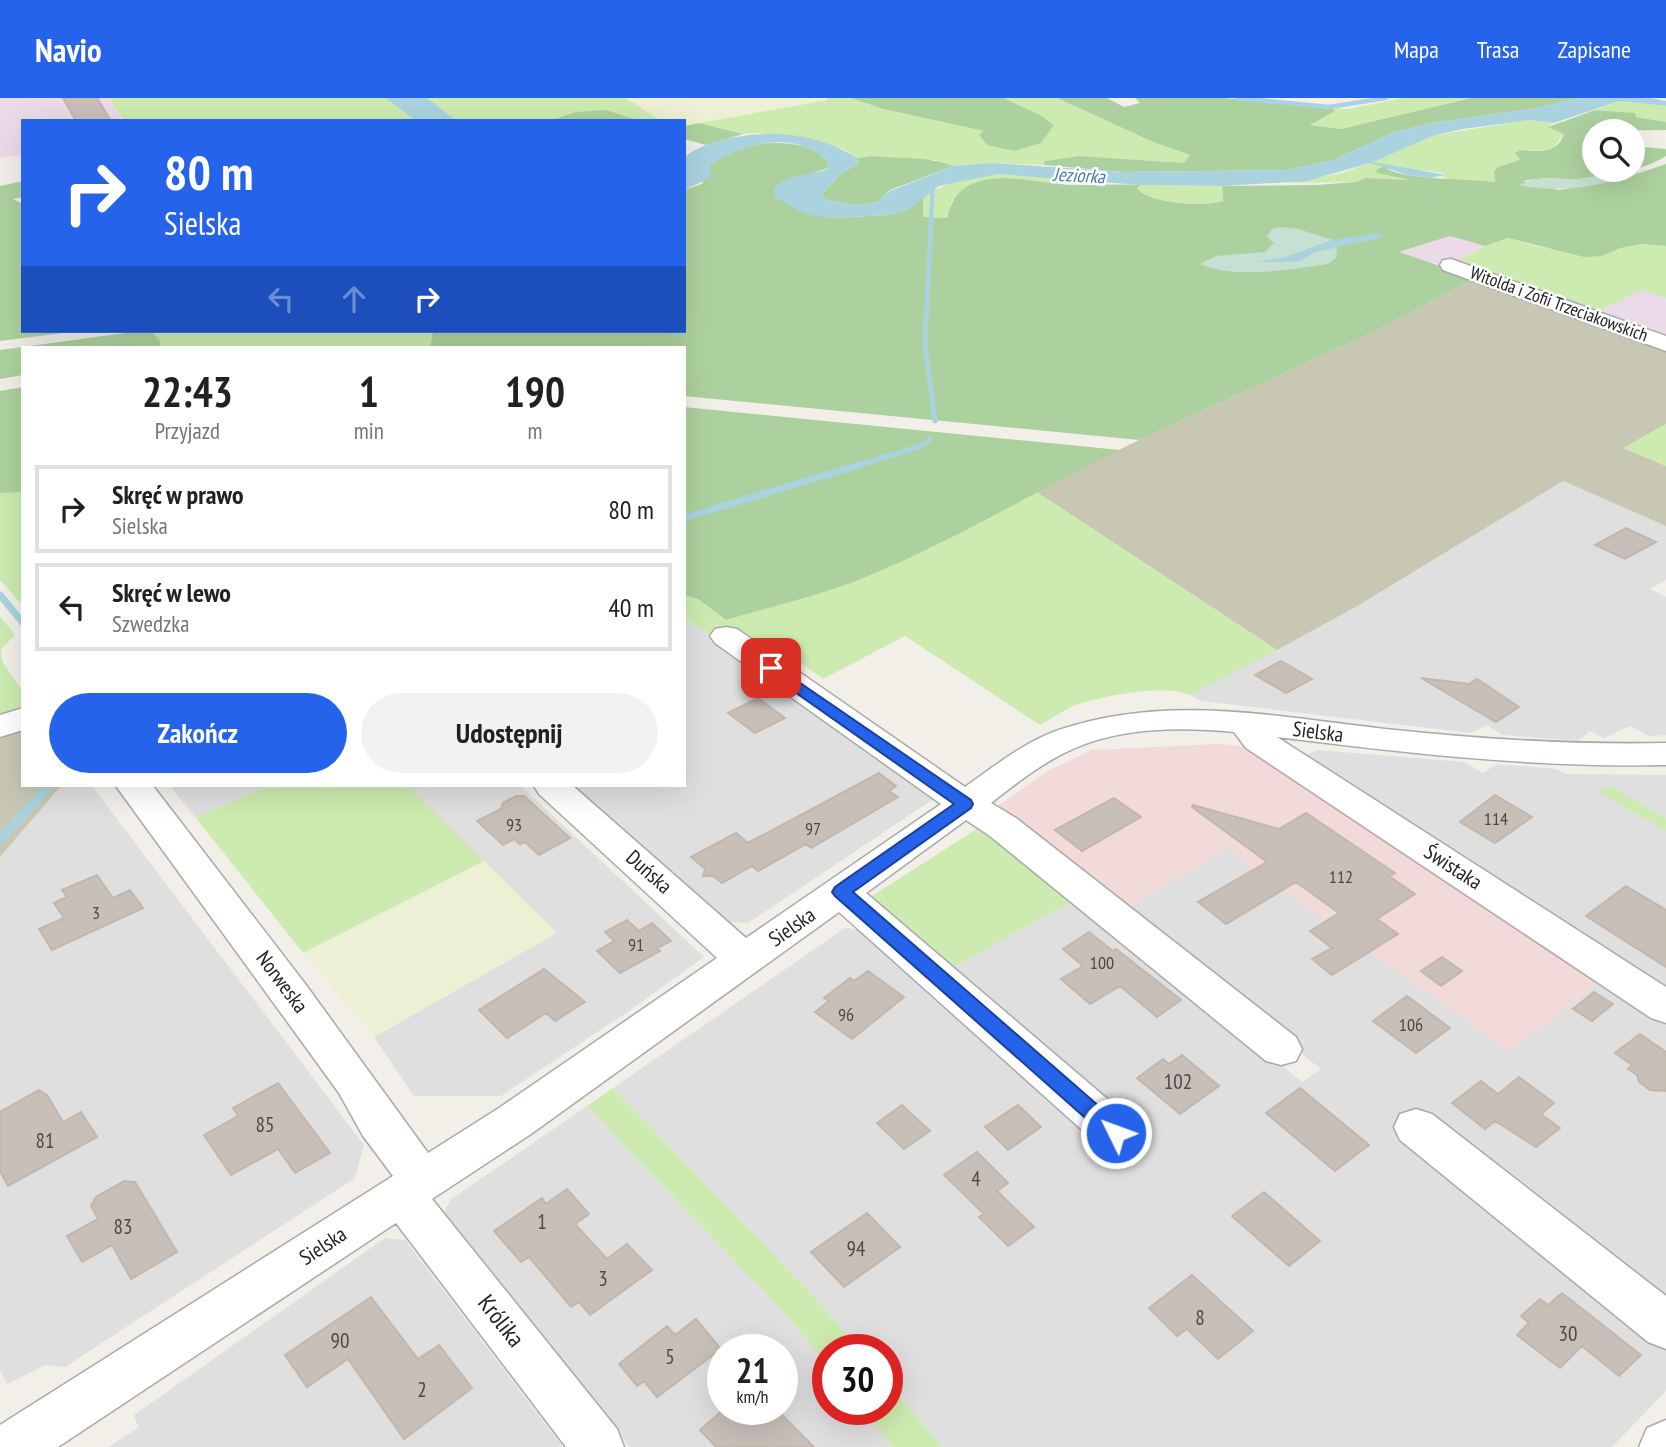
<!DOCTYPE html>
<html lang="pl">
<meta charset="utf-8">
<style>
body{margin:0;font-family:"PT Sans Narrow",sans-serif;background:#f2f2f2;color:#202124;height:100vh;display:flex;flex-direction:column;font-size:26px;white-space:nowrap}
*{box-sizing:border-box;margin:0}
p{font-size:23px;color:#757577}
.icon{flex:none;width:38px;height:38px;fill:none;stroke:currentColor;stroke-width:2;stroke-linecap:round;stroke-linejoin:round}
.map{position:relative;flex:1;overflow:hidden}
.drawer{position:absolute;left:21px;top:248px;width:665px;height:441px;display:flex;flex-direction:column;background:#fff;border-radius:0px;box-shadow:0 7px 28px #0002}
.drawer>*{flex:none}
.top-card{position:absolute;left:21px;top:21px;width:665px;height:214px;border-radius:0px;box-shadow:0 7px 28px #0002;background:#2563eb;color:#fff;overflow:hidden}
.fabs{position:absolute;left:1582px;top:21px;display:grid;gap:14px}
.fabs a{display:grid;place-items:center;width:63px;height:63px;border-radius:50%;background:#fff;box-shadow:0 7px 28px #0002;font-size:35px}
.speed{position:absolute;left:707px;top:1236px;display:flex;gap:14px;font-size:35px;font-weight:700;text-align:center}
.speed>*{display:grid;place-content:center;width:91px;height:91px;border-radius:50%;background:#fff;box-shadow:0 7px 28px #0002;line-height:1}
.speed small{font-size:18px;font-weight:400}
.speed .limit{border:10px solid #d22;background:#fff;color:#111}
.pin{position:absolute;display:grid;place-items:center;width:60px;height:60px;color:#fff;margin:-30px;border-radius:14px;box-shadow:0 4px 10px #0006}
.me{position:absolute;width:77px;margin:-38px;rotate:312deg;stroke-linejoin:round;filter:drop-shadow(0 0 5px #0008)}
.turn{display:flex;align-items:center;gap:24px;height:147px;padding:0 28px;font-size:32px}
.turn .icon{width:91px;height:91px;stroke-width:2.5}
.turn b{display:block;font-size:49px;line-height:60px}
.lanes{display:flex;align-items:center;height:66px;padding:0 28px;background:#0003;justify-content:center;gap:35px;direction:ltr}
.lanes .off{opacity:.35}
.eta{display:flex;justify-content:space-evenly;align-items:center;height:119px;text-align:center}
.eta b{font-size:42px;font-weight:800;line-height:49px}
.primary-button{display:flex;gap:14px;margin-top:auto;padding:14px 28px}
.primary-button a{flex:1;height:80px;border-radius:42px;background:#2563eb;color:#fff;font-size:28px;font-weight:800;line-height:80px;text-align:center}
.primary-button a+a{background:#f2f2f2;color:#202124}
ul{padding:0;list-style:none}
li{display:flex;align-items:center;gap:21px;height:88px;margin:0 14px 10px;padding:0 14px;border:4px solid #e0e0e0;border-radius:0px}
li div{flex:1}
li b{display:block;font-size:26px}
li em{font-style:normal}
header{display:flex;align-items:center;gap:42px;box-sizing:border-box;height:98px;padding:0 35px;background:#2563eb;color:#fff}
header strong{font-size:33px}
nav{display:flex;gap:38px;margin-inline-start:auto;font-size:24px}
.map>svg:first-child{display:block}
</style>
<header>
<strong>Navio</strong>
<nav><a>Mapa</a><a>Trasa</a><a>Zapisane</a></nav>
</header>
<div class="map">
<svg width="1666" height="1349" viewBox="0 0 1666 1349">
<rect width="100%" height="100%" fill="#f2efe9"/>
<!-- residential -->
<path fill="#e0dfdf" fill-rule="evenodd" d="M1563,383L1666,428V482L1650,491L1666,499V637L1649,638L1630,628L1604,640L1590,633L1578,643L1503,637L1487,627L1471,635L1210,604L1198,602L1190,597L1359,507Z
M684,519L935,700L748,825L724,824L570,688H684Z
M1318,652L1464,664L1483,675L1497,666L1556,671L1566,676L1666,677V898L1298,660Z
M61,688H92L364,1047L355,1080L65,1269L45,1267L7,1286L0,1272V759Z
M170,688H267L196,720Z
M409,688H521L704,859L632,911L501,998H414L374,939L556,835Z
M1227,750L1509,953L1603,881L1666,922V1293L1612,1349H942L887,1284V1251H859L817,1202L613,990L845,830L870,833L961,909L1119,1053L1138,1042L951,871L1077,800L1302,984L1321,971L1121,814Z
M587,1008L787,1218L828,1268V1311H862L893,1349H630L628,1347L444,1115L450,1102ZM723,1251H782V1311H723Z
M385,1140L405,1142L563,1349H108L138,1330L134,1317Z"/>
<!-- commercial -->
<path fill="#f2dad9" d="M1220,646L1249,649L1603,881L1509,953L1227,751L1121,814L993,711L1048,673L1091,652Z"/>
<!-- industrial -->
<path fill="#ebdbe8" d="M0,0H108L123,23H23V57L0,60Z
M1450,138L1485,148L1448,169L1398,155Z
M1642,191L1666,200V243L1592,216Z"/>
<!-- construction -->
<path fill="#c7c7b4" d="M1476,180L1666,248V326L1624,350L1666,368V428L1563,383L1359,507L1277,552L1035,393L1139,342L1371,235Z
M23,628V688H61L0,759V637Z"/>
<!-- farmland -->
<path fill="#eef0d5" d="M626,0H826L829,2L684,28V23H661Z
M484,763L557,835L374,939L303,855Z"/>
<!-- grass -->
<path fill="#cdebb0" d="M108,0H626L661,23H640L576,14L548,23H124Z
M826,0H850L867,6L985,33L1040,17L1004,0H1057L1153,44L1190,57L1184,65L1079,58L1046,63L1044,67L993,65L953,68L935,62L912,63L872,58L857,60L843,51L758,35L743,36L699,25L828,2Z
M1402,0H1471L1341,31L1310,27L1335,13L1332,10L1349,11Z
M1619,3L1666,8V24L1636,19L1628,14L1595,12Z
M1529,22L1554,25L1549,28L1564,36L1551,53L1520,52L1516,55L1521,62L1496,80L1495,84L1450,82L1443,79L1445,77L1443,75L1400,70L1372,64L1435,37Z
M1370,65L1384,68L1379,70L1411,82L1366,80L1356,84L1287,85L1342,75Z
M1015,75L1102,85L1080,87L1012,82L952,103L947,120L922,119L923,98C951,81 983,76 1015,75Z
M1140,87L1222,88L1223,103C1204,109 1152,106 1137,91Z
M1508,140L1540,149L1602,158L1621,150L1641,146L1666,148V200L1642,192L1592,216L1500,182L1505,179L1458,163L1485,148Z
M164,233H433L430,250H160V243L153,235Z
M1666,326V368L1623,350Z
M1035,393L1277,552L1190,597C1163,586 1102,598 1073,608C1062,613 1051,621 1040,627L905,538L823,581L793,559L778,566L711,538L684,519V497L698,501L726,522L865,479L940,446Z
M23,394V508L0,482V395Z
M0,518L15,537L1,551L2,563L23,594V613L0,622Z
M267,688H409L484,763L303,855L196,720Z
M1610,688L1666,720V733L1598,694Z
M983,727L1077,800L951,871L869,800Z
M613,990L817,1202L859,1251H828V1268L787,1218L587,1008Z
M887,1284L942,1349H893L862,1311H887Z"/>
<!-- forest -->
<path fill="#add19e" d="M850,0H1004L1040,17L1054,27L1041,45L1015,53L987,47L979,37L984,33L884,11Z
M1057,0H1107L1124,9L1140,5L1135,0H1225L1332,10L1335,13L1310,27L1341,31L1471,0H1581L1537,10L1433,25L1398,33L1331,63L1287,72L1123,74L1044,67L1045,63L1079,58L1184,65L1190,57L1153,44Z
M606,12L640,23H548L576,14Z
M1595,12L1635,15L1636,19L1666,24V32L1594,33V72H1633V48L1666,51V58C1642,73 1605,79 1577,81C1558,81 1541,79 1523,83L1559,92L1619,82L1666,66V148L1641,146L1621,150L1602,158L1584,159L1508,140L1485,148L1450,138L1399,154L1476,180L1371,235L1139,342L684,298V250H430L433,233H684V92L702,86C705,80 708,70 711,66C732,44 792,38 817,54C821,56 825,62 829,65L828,70L803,79L790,80L829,120L891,117L910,110L923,98V119L947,120C951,105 956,93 972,86C1005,72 1046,88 1080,87C1101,87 1120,86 1140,87L1137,91C1152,106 1204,109 1223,103L1222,88L1316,87L1356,84L1366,80L1410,82L1377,75L1376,72L1384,68C1395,82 1473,81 1495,84L1494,73L1498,69L1520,62L1515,55L1520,52C1539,53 1556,57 1564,36L1548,29Z
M699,25L743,36L706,47L684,41V28Z
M872,58C899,61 928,58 953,68L890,92L879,103L868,106L852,107L824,101L822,96L842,75L859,65L857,60Z
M23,83V99L13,101L23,106V233H79L0,243V88Z
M133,234L153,235L160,243V250H23V277L0,281V252Z
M23,289V394L0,395V293Z
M684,309L1120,352C1036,393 955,442 868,478C823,497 773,508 726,522L698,501L684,497Z"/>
<!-- wetland -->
<path fill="#c6e0d4" d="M1635,71L1640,75C1603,88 1558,96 1519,87L1534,81H1578Z
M1282,129L1298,131L1333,142L1286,159L1263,164L1299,163L1315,154L1337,149L1336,160L1328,166C1289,171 1238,182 1200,166L1216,158L1265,154L1274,145L1267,138L1272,131Z"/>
<!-- water -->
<path fill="#aad3df" d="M386,0H427L453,20L450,23H416Z
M1581,0H1651L1666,3V8L1619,3L1554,25L1529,22L1463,31L1435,37L1373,64L1446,77L1429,80L1408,77L1370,65L1307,83L1222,88L1140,87L998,76L939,88L910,110L891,117L829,120L805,116L775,99L774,91C785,76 811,78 828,71L829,65C825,61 821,56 816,54C783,34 740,48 710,67V80L684,92V60C693,51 706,47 718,43C764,30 816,34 857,60L859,65L842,75L822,96L824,101L851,107L868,106L879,103L890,93L953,68L993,65L1123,74L1287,72L1331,63L1398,33L1433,25L1537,10Z
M1378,135L1384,139L1315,154L1300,163L1256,164L1286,159L1333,142Z"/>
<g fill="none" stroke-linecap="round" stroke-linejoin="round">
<!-- stream-far3 -->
<path stroke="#aad3df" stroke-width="4.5" d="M1237,0L1329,9L1386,0
M929,164L933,84"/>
<!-- stream-far2 -->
<path stroke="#aad3df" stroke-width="5" d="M929,162L925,246L935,323
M853,369L921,348L930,341"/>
<!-- stream-far1 -->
<path stroke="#aad3df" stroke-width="7" d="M684,420L859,367
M0,497L23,525"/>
<!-- stream -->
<path stroke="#aad3df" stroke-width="9" d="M0,742L49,688"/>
</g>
<!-- building -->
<path fill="#c7bfb8" stroke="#c4b6ab" stroke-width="2" d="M63,0H97L111,23H76Z
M1626,430L1656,444L1625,461L1595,447Z
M1281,563L1312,581L1286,595L1255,577Z
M1421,580L1469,586L1477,581L1519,609L1496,624Z
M758,600L785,620L755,635L728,615Z
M879,675L896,688L889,693L898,699L811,750L806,746L758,773L752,768L722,785L713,778H703L705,771L691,759L736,735L748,745Z
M1495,697L1532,719L1495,745L1460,724Z
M516,698H524L570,740L539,757L525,744L520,746L514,741L503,747L477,723L501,711L503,705Z
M1114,700L1141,719L1082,753L1055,732Z
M1193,707L1279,731L1306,715L1395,775L1389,778L1415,796L1377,821L1398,836L1332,877L1312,861L1332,850L1310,833L1339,815L1296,784L1226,826L1198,804L1267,764L1192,709Z
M97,777L113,800L130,792L143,810L52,852L39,831L64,820L54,805L67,799L62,792Z
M1626,788L1666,812V869L1586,818Z
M627,822L639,833L652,825L671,843L657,850L660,853L620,875L597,853L614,843L605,834Z
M1089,834L1113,853L1116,851L1181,902L1157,919L1120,888L1090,906L1061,881L1083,868L1063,851Z
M1442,859L1462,873L1441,888L1421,873Z
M544,871L585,904L555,923L546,915L507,940L479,912Z
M868,873L904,899L852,941L815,914L829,903L824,900L850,880L854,883Z
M1594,894L1613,906L1592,923L1573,911Z
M1407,898L1450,930L1416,955L1373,923Z
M1640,936L1666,954V993L1650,992L1639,984L1637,977L1628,971L1632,967L1615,955Z
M1182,957L1219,988L1180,1016L1137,980L1163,961L1169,966Z
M1519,979L1554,1005L1541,1016L1560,1030L1536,1049L1495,1023L1485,1031L1452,1005L1481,983L1498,996Z
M278,985L330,1055L295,1075L278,1051L231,1077L204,1037L238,1018L233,1010Z
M1300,990L1369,1047L1335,1073L1266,1015Z
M39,992L47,997L63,1024L81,1014L97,1039L8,1088L0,1073V1014Z
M902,1007L930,1033L904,1051L877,1025Z
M1018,1007L1041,1029L1008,1052L985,1029Z
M977,1054L1008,1085L997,1093L1034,1129L1008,1148L979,1119L984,1116L944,1077Z
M124,1083L135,1084L177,1154L131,1181L112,1147L82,1164L67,1138L98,1121L91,1108L96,1099Z
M567,1091L589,1116L575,1126L607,1161L627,1146L652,1172L590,1217L579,1204L571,1209L529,1159L521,1164L494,1133L542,1100L546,1106Z
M1264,1094L1320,1143L1289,1168L1232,1118Z
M867,1115L900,1149L844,1189L811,1154Z
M1192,1177L1253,1233L1218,1261L1187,1231L1177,1238L1149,1210Z
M1562,1195L1641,1257L1619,1278L1582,1248L1560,1270L1517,1237L1529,1225L1521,1218L1540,1201L1548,1207Z
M371,1199L418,1261L439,1247L472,1290L404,1341L348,1261L307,1289L285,1257Z
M696,1221L721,1251L657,1299L644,1283L637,1288L619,1266L667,1228L675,1237Z
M724,1311H749L760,1322L776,1311L814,1349H716L700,1332Z"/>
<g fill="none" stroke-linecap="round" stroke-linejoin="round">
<!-- minor casing -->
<g stroke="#a9a9a9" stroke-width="3">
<path id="minor" d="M1451,161L1666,238V253L1443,172L1440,167L1443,162Z
M726,529L737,531L965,689C996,667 1028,641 1065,630C1171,596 1278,619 1385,631C1479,641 1572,647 1666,645V667C1535,670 1406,655 1277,639L1666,889V925L1651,920L1246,650L1234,634C1181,629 1122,629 1073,651C1043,664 1017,685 991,705L1016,720L1296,939L1302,951L1296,963L1281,967L1266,963L990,738L966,722L866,795L1132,1022L1138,1035L1132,1048L1116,1053L1100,1048L839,814L531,1036L432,1101L617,1331L624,1349H566L396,1125L58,1349H0V1327L393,1078L363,1038L339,995L116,688H153L306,887L428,1055L499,1010L717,860L539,696L534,688H573L746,840L941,706L715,545L710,538L715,531Z
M23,610V632L0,639V617Z
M1416,1011L1432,1016L1666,1198V1251L1648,1244L1400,1042L1394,1029L1400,1016Z
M1666,1322V1349H1639L1647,1330Z"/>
</g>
<!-- minor -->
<use href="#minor" fill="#fff" fill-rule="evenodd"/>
</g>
<!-- route -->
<path fill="#2563eb" stroke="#184099" stroke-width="2" d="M771,565L971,702L973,706L971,710L853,794L1123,1029L1126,1035L1123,1041L1116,1043L1109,1041L835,798L832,794L835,789L954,706L765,573L763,570L765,567Z"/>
<g text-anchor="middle" stroke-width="5" stroke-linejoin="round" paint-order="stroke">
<!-- far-street labels -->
<g font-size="18" fill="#222" stroke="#fff">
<text transform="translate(1559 206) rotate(20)" y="6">Witolda i Zofii Trzeciakowskich</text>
</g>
<!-- number labels -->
<g font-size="18" fill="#4b4948">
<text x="1496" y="727">114</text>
<text x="514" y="733">93</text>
<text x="813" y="737">97</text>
<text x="1341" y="785">112</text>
<text x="96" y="821">3</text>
<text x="636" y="853">91</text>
<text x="1102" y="871">100</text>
<text x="846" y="923">96</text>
<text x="1411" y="933">106</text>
</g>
<!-- far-water labels -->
<g font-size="19" font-style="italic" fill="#4a7aab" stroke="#fff">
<text transform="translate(1079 77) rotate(3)" y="7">Jeziorka</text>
</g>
<!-- street labels -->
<g font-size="21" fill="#222" stroke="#fff">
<text transform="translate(1318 634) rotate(7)" y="7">Sielska</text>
<text transform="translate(1453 769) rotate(33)" y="7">Świstaka</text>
<text transform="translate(649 774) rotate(42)" y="7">Duńska</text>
<text transform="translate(792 829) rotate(-35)" y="7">Sielska</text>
<text transform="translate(282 884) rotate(53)" y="7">Norweska</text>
<text transform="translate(323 1148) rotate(-33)" y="7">Sielska</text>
</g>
<!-- near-number labels -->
<g font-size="21" fill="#4b4948">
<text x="1178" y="991">102</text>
<text x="265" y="1034">85</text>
<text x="45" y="1050">81</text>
<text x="976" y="1088">4</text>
<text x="542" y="1131">1</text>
<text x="123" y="1136">83</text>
<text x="856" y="1158">94</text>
<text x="603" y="1188">3</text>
<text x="1200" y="1227">8</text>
<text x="1568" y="1243">30</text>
<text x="340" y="1250">90</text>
<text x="670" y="1266">5</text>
<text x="422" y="1299">2</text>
</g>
<!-- near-street labels -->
<g font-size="24" fill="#222" stroke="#fff">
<text transform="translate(501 1223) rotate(52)" y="8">Królika</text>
</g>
</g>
</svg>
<div class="fabs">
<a><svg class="icon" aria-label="search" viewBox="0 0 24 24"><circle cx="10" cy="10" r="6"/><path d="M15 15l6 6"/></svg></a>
</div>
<div class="speed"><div>21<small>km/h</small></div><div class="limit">30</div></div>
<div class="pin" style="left:771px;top:570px;background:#d93025"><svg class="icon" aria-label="arrive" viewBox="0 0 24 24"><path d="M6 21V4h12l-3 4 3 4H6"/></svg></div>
<svg class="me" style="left:1116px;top:1035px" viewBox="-20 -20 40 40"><circle r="17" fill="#2563eb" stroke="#fff" stroke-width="3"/><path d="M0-11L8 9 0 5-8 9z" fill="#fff"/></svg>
<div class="top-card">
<div class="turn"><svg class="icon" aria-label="right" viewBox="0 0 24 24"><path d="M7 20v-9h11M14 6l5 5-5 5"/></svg><div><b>80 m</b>Sielska</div></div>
<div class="lanes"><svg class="icon off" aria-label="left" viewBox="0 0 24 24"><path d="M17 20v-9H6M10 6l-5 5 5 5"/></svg><svg class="icon off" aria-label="ahead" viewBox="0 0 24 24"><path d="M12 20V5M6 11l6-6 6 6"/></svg><svg class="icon" aria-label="right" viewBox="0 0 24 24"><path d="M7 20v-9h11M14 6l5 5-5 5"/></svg></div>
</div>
<section class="drawer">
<div class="eta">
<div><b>22:43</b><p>Przyjazd</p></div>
<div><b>1</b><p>min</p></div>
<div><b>190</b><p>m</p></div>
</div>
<ul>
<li><svg class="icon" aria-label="right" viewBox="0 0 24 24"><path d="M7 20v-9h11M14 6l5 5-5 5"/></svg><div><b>Skręć w prawo</b><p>Sielska</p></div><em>80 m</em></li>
<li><svg class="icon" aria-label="left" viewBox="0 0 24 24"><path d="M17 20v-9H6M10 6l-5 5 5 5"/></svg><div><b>Skręć w lewo</b><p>Szwedzka</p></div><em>40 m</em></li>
</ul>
<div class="primary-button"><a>Zakończ</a><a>Udostępnij</a></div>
</section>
</div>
